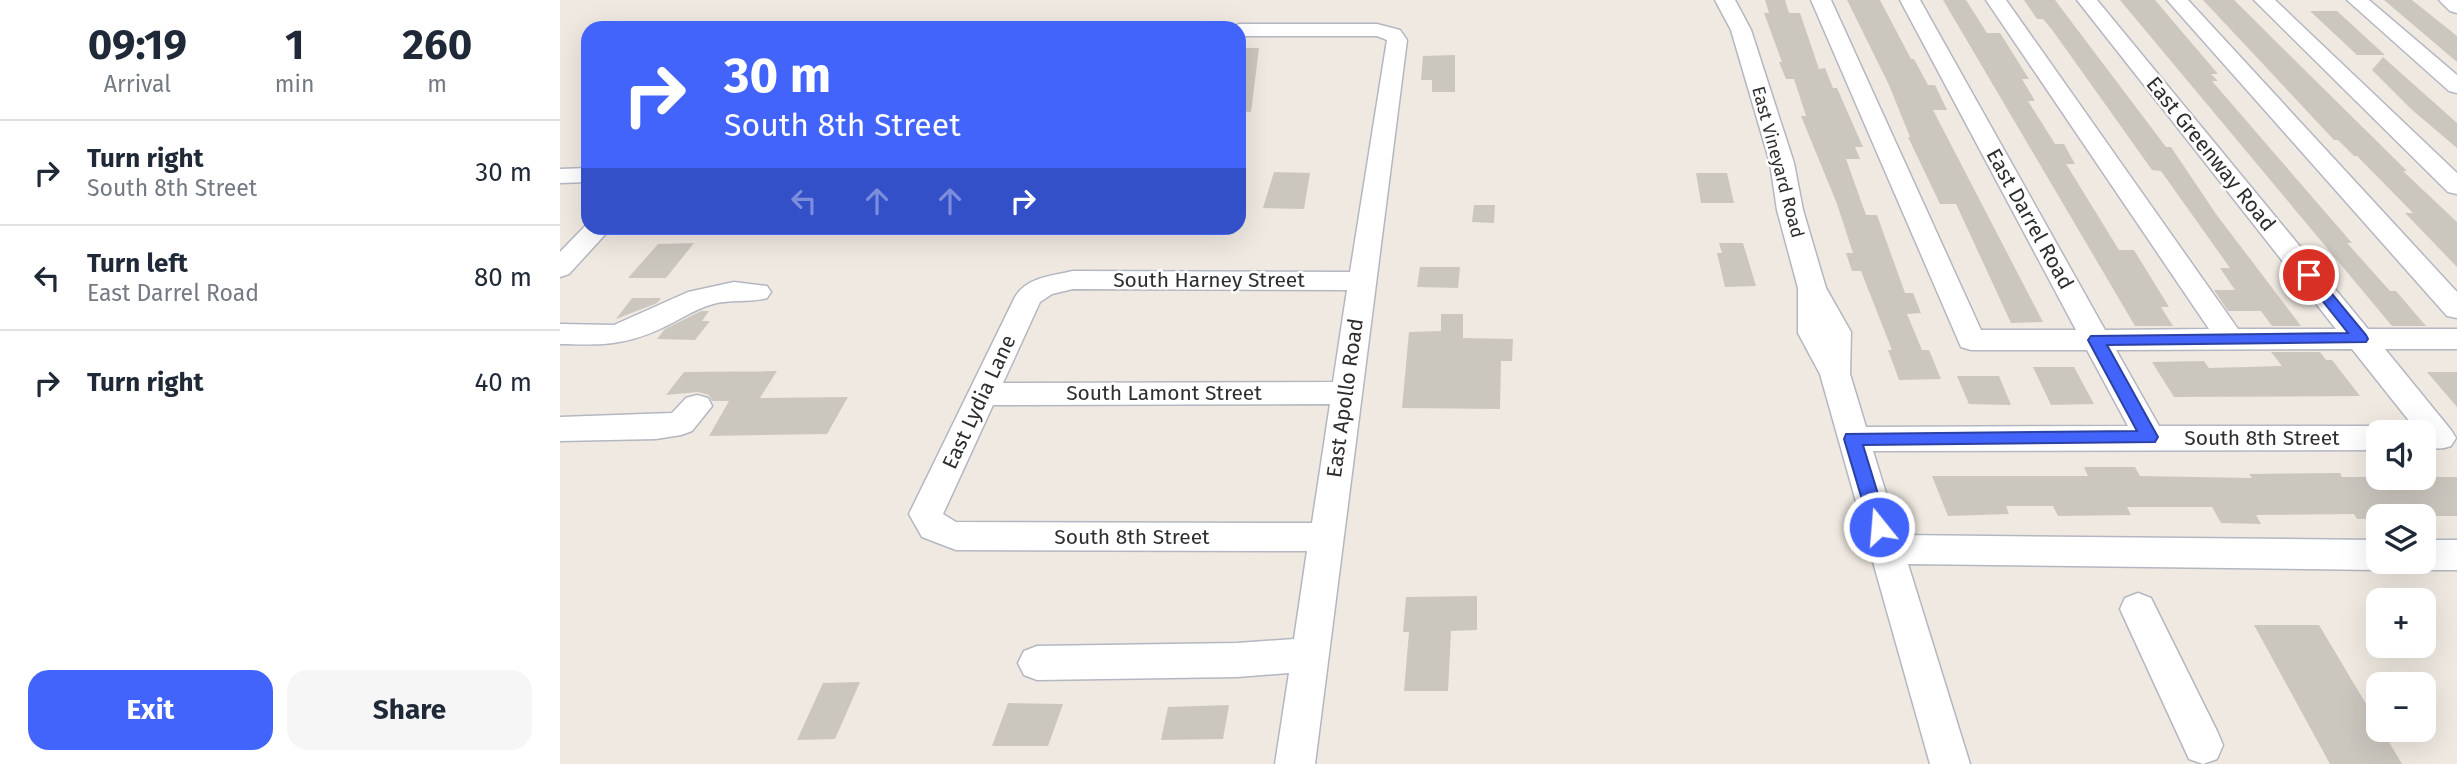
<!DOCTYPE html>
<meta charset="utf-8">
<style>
body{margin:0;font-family:"Fira Sans",sans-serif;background:#f6f6f7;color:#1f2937;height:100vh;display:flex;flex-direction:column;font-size:26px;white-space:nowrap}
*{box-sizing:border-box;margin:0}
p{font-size:23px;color:#747a83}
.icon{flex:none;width:38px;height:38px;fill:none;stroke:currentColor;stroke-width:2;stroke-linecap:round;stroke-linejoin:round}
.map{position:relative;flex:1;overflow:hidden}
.side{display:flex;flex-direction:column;background:#fff;width:560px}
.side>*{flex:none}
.banner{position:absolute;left:21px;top:21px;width:665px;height:214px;border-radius:21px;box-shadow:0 7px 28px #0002;background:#4264fb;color:#fff;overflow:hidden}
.tools{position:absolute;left:1806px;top:420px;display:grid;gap:14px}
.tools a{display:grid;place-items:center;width:70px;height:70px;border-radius:14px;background:#fff;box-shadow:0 7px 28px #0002;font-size:35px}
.pin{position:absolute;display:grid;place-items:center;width:60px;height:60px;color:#fff;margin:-30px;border:4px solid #fff;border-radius:50%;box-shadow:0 2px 7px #0007}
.me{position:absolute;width:77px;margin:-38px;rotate:343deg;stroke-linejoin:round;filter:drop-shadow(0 0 5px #0008)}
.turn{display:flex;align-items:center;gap:24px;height:147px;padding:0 28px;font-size:32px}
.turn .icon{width:91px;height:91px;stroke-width:2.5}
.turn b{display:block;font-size:49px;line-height:60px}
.lanes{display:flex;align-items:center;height:66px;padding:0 28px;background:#0003;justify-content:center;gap:35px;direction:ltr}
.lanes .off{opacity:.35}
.eta{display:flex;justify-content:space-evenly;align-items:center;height:119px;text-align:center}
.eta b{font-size:42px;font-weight:700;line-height:49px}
.button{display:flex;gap:14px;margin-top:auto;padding:14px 28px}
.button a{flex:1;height:80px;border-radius:21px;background:#4264fb;color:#fff;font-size:28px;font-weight:700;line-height:80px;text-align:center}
.button a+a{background:#f6f6f7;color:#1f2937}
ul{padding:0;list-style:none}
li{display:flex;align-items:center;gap:21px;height:105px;padding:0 28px;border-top:2px solid #e0e1e3}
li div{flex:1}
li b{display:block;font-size:26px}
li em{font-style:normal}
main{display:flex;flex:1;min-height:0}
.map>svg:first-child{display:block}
</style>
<main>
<section class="side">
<div class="eta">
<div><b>09:19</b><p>Arrival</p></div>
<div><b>1</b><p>min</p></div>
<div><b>260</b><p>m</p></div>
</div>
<ul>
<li><svg class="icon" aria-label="right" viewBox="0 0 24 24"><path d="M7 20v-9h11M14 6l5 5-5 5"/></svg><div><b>Turn right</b><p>South 8th Street</p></div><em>30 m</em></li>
<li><svg class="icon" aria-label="left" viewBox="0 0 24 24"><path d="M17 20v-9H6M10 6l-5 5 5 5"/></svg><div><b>Turn left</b><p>East Darrel Road</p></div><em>80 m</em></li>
<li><svg class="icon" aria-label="right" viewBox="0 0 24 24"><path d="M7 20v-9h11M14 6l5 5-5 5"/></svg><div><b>Turn right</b></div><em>40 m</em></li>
</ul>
<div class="button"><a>Exit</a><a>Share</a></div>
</section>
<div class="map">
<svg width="1897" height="764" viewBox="0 0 1897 764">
<rect width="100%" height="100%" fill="#efe9e1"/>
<!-- building -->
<path fill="#cbc7bf" d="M1205,0H1225L1229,13H1240L1259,69L1265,68L1273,88H1277L1303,147H1295L1300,159H1286L1306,215H1317L1345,293H1353L1361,313L1347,314L1362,350H1369L1381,379L1339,380L1328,350H1332L1301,271H1292L1286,253H1293L1277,204L1241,116H1246L1234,79H1226L1219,62H1222L1204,13H1209Z
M1287,0H1320L1351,59H1354L1368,85H1375L1387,110H1373L1483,322L1451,323L1396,204H1380L1348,137H1350L1329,85Z
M1383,0H1406L1427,33H1440L1469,79H1462L1475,101H1468L1495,144H1504L1515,164H1506L1559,250H1574L1609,307H1601L1613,326H1575Z
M1464,0H1495L1606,147H1611L1656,214L1741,326H1712L1701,311H1668L1654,290H1675L1660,268H1670L1601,171L1592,170L1493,31L1483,19H1477Z
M1560,0H1595L1658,74H1651L1658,81H1652L1792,243H1787L1830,291H1836L1866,326H1832Z
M1643,0H1674L1847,171H1843L1897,222V267L1845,213H1853L1797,156H1794L1778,140H1774Z
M1824,0H1852L1897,36V62Z
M1750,11H1777L1825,55H1797Z
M679,48H699L691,112L679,111Z
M895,55V92H872V80H861L863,56Z
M1823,57L1897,123V148L1851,109L1812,70Z
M714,172L750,173L744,209L703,208Z
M1136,173H1167L1174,203H1141Z
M914,205H935L934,223L912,222Z
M134,243L106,278H68L98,244Z
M1159,243H1183L1196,286L1165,287L1157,253H1162Z
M860,267H900L898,288L857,287Z
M72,298H101L97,303L56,319Z
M141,311H149L142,321H150L135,340L97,339L105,329Z
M881,314H903V338L953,339L952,361H941L940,409L842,408L849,332L881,331Z
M1711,352H1760L1766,360H1772L1800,396L1614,397L1592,362L1644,361L1649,368L1722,366Z
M1473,367H1514L1534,404L1491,405Z
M217,371L200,398L288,397L267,434L149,436L169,401H152L149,395L138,392L106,395L124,372Z
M1867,372H1897V407Z
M1397,376H1439L1451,405L1409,404Z
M1524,467H1575L1580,476L1692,478L1689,474L1780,473L1782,477H1897V516H1818V519H1797L1794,514L1696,515L1701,524L1661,523L1652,507H1567L1571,515L1498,516L1493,506H1446L1449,514L1388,516L1372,476H1528Z
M917,596V630L891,631L888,691H844L849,632H843L846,597Z
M1694,625H1759L1818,724V730H1822L1842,764H1770Z
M300,682L275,739L237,740L263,683Z
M448,703L503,704L488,746H432Z
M669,705L663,739L601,740L608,707Z"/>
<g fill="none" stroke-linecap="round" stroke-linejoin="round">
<!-- minor casing -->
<g stroke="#b4b7c1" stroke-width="3">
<path id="minor" d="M1155,0H1175L1191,30L1234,163L1243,210L1266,288L1291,332L1290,374L1306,427L1568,426L1527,350H1411L1401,347L1251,0H1271L1421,330H1516L1340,0H1360L1545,330L1649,329L1426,0H1446L1678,329H1776L1517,0H1537L1808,329H1897V349H1825L1891,430L1896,438L1891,446C1877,451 1864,449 1864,432H1858L1792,349L1556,350L1599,426H1818L1831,432H1818V450L1313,451L1339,535L1818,540V562H1832L1830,565L1818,570L1348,564L1410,764H1370L1260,374L1238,333V288L1217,210L1210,163L1171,30Z
M1607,0H1628L1897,292V318L1887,316Z
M1694,0H1715L1897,173V194L1888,192Z
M1787,0H1809L1897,75V93L1889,91Z
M1879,0H1897V13L1890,11Z
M679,24H817L840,30L847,40L755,764H715L729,673L677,677L477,680L464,675L458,663L464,651L477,646L677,643L734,639L747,551L396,550L362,537L349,514L455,297C467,277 492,276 513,271L790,272L827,40L817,36H679V28H670ZM513,289L787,290L773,382L443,383L480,302L492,294ZM770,404L752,523L396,522L383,514L433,405Z
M28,168V182L0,183V169Z
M28,223V228H51L9,274L0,277V252Z
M174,282L207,286L211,292L207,298C189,303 171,299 153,304C134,309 118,321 100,329C63,346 39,345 0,344V324L54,325L128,292Z
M137,395L148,398L152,406L132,431L121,435L96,439L0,441V417L112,413L126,398Z
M1864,540H1897V570H1864L1852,565L1850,562H1864Z
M1578,593L1591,598L1657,731L1663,745L1657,759L1643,764L1629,759L1560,609L1565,598Z"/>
</g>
<!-- minor -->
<use href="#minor" fill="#fff" fill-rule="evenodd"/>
</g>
<!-- route -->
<path fill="#4264fb" stroke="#2b41a3" stroke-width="2" d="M1749,270L1754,272L1806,335L1808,339L1806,342L1547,345L1598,437L1595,442L1303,445L1328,527L1325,533L1319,535L1312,533L1284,439L1286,434L1577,431L1528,340L1531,336L1788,333L1742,275Z"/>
<g text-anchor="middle" stroke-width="5" stroke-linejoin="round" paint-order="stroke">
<!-- far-street labels -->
<g font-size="18" fill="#2e2e2e" stroke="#fff">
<text transform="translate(1218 162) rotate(75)" y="6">East Vineyard Road</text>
</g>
<!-- street labels -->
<g font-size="21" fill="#2e2e2e" stroke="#fff">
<text transform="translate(1651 154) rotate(51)" y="7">East Greenway Road</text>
<text transform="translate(1470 219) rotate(61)" y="7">East Darrel Road</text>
<text x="649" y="287">South Harney Street</text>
<text x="604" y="400">South Lamont Street</text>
<text transform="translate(785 398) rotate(-82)" y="7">East Apollo Road</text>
<text transform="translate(419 402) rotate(-65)" y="7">East Lydia Lane</text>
<text x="1702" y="445">South 8th Street</text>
<text x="572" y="544">South 8th Street</text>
</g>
</g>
</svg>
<div class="tools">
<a><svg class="icon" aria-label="sound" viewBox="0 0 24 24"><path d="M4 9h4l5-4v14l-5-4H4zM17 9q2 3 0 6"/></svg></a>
<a><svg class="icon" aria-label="layers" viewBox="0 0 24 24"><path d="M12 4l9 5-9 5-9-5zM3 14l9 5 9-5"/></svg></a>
<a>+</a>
<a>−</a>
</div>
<div class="pin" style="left:1749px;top:275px;background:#d93025"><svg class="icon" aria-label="arrive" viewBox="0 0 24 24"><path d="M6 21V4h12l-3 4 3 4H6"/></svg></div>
<svg class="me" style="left:1319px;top:527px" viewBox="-20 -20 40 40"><circle r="17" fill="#4264fb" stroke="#fff" stroke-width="3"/><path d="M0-11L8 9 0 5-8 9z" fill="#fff"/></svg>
<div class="banner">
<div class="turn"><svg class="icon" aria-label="right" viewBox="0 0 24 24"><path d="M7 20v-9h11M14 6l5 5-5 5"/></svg><div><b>30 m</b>South 8th Street</div></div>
<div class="lanes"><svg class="icon off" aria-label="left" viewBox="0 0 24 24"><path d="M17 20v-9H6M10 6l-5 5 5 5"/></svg><svg class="icon off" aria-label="ahead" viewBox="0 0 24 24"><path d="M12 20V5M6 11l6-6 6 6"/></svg><svg class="icon off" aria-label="ahead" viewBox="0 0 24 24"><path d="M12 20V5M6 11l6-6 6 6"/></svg><svg class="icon" aria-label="right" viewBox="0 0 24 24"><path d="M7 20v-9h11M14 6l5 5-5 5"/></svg></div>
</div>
</div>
</main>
